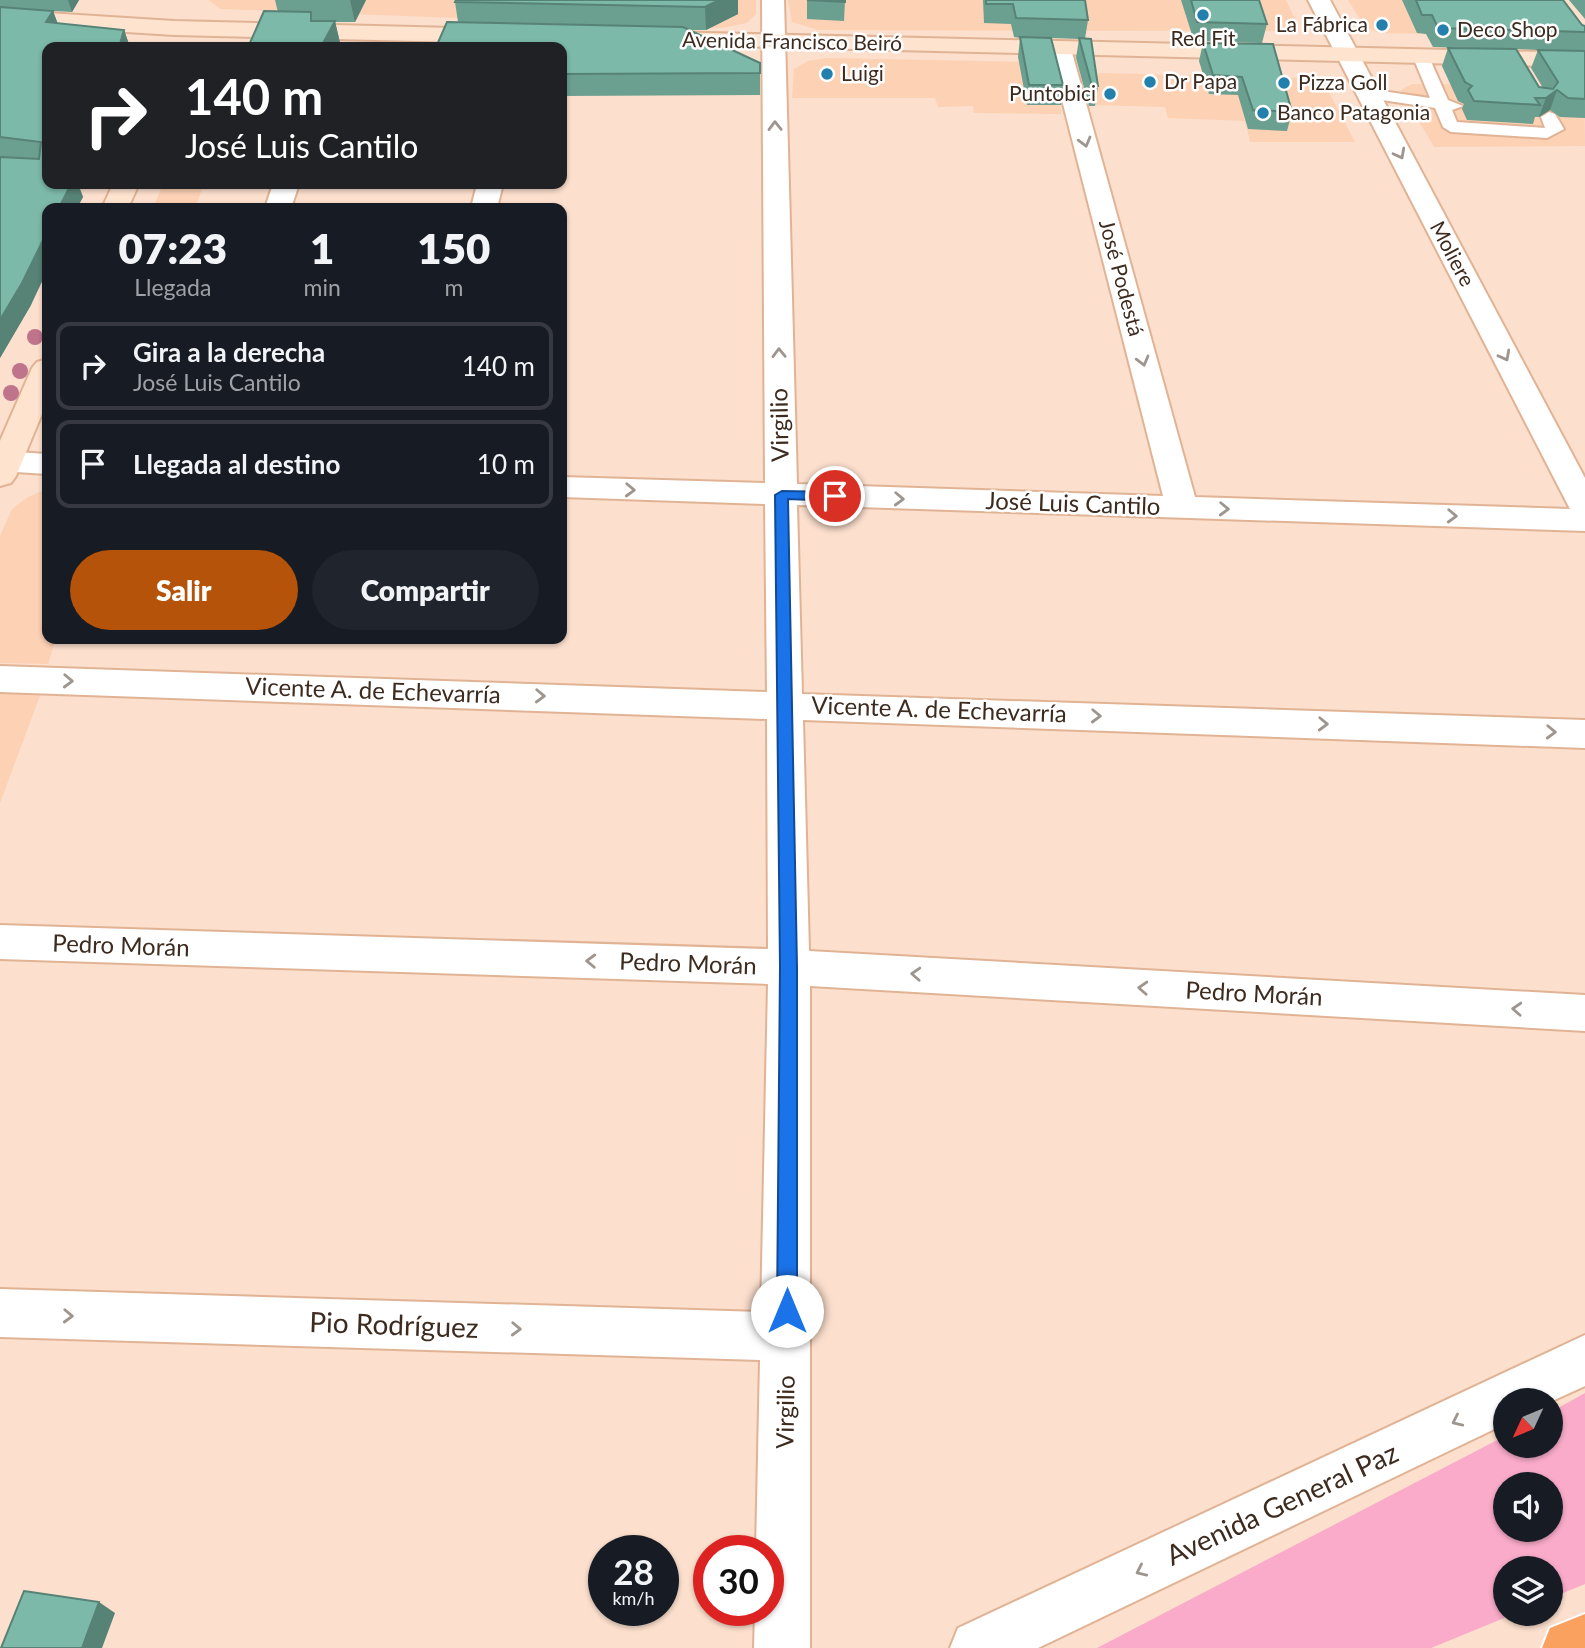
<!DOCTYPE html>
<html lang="es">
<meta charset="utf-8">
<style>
body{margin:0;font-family:Lato,sans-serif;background:#20242c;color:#f1f3f6;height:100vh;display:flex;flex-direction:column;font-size:26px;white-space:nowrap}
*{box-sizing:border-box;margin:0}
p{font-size:23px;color:#9ea1a6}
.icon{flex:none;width:38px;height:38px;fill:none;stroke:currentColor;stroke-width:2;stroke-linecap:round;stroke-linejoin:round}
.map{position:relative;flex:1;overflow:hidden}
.sheet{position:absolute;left:42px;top:203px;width:525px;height:441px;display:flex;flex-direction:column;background:#171b24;border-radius:14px;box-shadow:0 2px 5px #0004}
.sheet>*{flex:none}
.banner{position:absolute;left:42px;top:42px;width:525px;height:147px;border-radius:14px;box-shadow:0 2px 5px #0004;background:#202124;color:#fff;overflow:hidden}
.needle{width:46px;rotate:226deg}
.fabs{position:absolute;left:1493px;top:1388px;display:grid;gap:14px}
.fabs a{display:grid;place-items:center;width:70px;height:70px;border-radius:50%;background:#171b24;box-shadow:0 2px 5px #0004;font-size:35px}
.speed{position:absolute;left:588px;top:1535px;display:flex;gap:14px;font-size:35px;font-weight:700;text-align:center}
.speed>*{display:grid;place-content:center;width:91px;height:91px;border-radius:50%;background:#171b24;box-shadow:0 2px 5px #0004;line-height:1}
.speed small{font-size:18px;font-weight:400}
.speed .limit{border:10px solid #d22;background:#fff;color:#111}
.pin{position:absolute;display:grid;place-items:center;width:60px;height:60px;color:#fff;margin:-30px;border:4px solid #fff;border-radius:50%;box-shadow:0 2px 7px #0007}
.me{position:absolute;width:77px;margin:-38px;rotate:0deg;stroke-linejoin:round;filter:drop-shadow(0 0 5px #0008)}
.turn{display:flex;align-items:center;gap:24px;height:147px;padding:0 28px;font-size:32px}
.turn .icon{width:91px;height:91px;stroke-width:2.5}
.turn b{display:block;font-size:49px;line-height:60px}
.eta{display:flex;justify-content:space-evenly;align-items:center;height:119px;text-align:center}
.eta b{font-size:42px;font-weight:800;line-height:49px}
.button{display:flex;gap:14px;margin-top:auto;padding:14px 28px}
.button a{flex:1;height:80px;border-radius:42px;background:#b45309;color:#fff;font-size:28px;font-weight:800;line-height:80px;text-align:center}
.button a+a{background:#20242c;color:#f1f3f6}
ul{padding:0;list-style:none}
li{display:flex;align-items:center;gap:21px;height:88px;margin:0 14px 10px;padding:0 14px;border:4px solid #363941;border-radius:14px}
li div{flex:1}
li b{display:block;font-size:26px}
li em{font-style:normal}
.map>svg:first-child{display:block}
</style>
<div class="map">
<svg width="1585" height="1648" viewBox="0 0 1585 1648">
<rect width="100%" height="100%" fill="#fcdfcd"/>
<!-- built -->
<path fill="#fcd1b4" d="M208,0H756V14L747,23L722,28L221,9Z
M788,0H1286L1299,28L1289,31L818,30L792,22Z
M1348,0H1535L1543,36L1379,33L1365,27Z
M826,58L1026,62L1052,76L1062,114L974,113L973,106L938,107L935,98H792L794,69L808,61Z
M1100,73L1304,78L1326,87L1355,142H1250L1245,121L1168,118L1165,107L1092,105L1089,80Z
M1412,84L1584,86L1585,146L1434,147L1401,90Z
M163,184H204L195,208H153Z
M47,489V639H56L48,664L0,663V536L12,509L28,497Z
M0,691L41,693L0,803Z"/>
<!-- green -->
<path fill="#f9abc9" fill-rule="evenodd" d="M1585,1393V1584L1551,1598L1550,1568H1505V1614H1514L1431,1648H1097L1505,1436V1446H1550L1551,1412ZM1505,1484H1550V1530H1505Z"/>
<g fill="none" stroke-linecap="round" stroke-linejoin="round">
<!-- service casing -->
<g stroke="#e1b395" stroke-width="4">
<path id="service" d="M1421,52L1429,57L1448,100L1463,106L1452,110L1457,122L1545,128L1541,117L1549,112L1555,114L1564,129L1547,138L1451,132L1443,127L1435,108L1362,97V91L1368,89L1430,98L1413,57Z"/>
</g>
<!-- minor casing -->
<g stroke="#e1b395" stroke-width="4">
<path id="minor" d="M762,0H784L797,484L1163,496L1049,49L1060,42L1071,49L1195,497L1570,509L1308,0H1330L1585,478V531L797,505L802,694L1585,720V748L803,720L809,951L1585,995V1031L810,986V1648H754L755,1610H768V1550H756L760,1360L0,1337V1289L761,1312L768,984L0,959V925L768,949L767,719L0,692V666L767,692L765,504L562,497V477L765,483Z
M273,184H299L291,208H265Z
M477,184H503L497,208H471Z
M0,451L47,454V474L0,471Z"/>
</g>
<!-- tertiary casing -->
<g stroke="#e1b395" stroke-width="4">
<path id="tertiary" d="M1585,1335V1386L1550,1402L1505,1400V1424L1038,1648H950L958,1628Z"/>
</g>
<!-- secondary casing -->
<g stroke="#e1b395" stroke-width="4">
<path id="secondary" d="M0,10L174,21L495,29L506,36L495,43L174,35L0,24Z
M660,32L1585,53V67L652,44L649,39Z
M113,184H139L128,208H102Z
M47,359V402L16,476L11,483L0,486V441L32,368L37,362Z"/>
</g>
<!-- motorway casing -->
<g stroke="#fff" stroke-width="4">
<path id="motorway" d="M1585,1614V1648H1542L1550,1628Z"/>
</g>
<!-- service -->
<use href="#service" fill="#fff" fill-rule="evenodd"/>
<!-- minor -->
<use href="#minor" fill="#fff" fill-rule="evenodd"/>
<!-- tertiary -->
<use href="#tertiary" fill="#fff" fill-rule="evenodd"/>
<!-- secondary -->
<use href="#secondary" fill="#fee3cf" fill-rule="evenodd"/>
<!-- motorway -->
<use href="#motorway" fill="#fba160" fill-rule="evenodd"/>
</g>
<!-- trees -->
<g fill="#bf748b">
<circle cx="35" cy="337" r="8"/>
<circle cx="20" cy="371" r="8"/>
<circle cx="11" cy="393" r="8"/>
</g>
<!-- wall -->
<path fill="#6b9f90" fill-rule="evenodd" d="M0,0H79L72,12L53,11L58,24L124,30L130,47H47V184H78L83,197L77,208H47L31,305L0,358Z
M275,0H366L355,22H335L341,47H250L249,45L278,12Z
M738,0V14L706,30H689L760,63V95L562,96V47L458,22L455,2Z
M807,0H845L844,21L807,19Z
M983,0H1085L1088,20L1085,39L1098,86L1095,106H1089L1076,58L1079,39L1051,38L1063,85L1061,105H1027L1018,57L1020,38L1014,37L1011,24L984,23Z
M1181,0H1259L1267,24L1262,43L1194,41Z
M1402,0H1563L1582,25L1585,26V118L1560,117L1550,110L1539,117H1535L1533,124L1467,120L1462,109L1464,104L1458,101L1442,66L1448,48L1506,49L1433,47L1426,34L1417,33ZM1516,49L1538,50L1531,68L1543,88L1539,87Z
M1569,0H1585V19Z
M1203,43L1292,112L1287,131L1248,129L1238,95L1209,94L1199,61Z"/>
<!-- shaded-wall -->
<path fill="#578276" d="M68,0H79L72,12Z
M350,0H366L355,22Z
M719,0H738V14L706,30L705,7Z
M53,11L60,30L46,22Z
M335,21L341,47H323L322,45Z
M124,30L130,47H119Z
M1557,90L1550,110L1539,117L1546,98Z
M71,184H78L83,197L77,208H59Z
M47,232V271L31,305L0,358V320Z
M99,1602L115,1613L102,1648H82Z"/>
<!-- building -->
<path fill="#7cb9a8" stroke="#578276" stroke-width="2" d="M456,0H719L705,7L455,2Z
M807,0H845V2Z
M986,0H1085L1088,20L1016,18L1013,4H986Z
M1191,0H1259L1267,24L1197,22Z
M1416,0H1563L1582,25L1585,26V32L1438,28L1432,15H1422Z
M0,7L53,11L46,22L124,30L119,47H47V184H71L59,208H47V232L22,283L0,320V157L39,159L41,142L0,137Z
M264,11L311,12V21H335L322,45H249Z
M447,22L683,27L760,63V73L562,74V47H436Z
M1020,37L1051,38L1063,85H1029Z
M1079,38L1091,39L1098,86H1092Z
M1203,43L1273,44L1292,112L1253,110L1242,77L1213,75Z
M1448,48L1516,49L1539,87L1553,89L1558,82L1538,50L1585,51V99L1568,98L1557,90L1546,98H1535L1540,105L1474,101L1468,90L1472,86L1465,82Z
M24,1591L99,1602L82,1648H1Z"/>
<!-- one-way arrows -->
<defs><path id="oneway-chevron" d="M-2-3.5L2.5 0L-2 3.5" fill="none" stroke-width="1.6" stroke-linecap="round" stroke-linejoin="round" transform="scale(1.75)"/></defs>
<g stroke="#9e958f">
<use href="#oneway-chevron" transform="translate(775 126) rotate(-91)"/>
<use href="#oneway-chevron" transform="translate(1085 142) rotate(75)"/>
<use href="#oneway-chevron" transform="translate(1400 154) rotate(62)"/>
<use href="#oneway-chevron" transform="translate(779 353) rotate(-91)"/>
<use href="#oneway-chevron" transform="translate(1505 356) rotate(62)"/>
<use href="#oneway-chevron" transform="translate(1143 361) rotate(75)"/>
<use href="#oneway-chevron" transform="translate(630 490) rotate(2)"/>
<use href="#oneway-chevron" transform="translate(899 499) rotate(2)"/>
<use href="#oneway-chevron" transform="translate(1224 509) rotate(2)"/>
<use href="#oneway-chevron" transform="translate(1452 516) rotate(2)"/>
<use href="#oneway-chevron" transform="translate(68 681) rotate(2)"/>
<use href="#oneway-chevron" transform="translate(540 696) rotate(2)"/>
<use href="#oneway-chevron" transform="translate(1096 716) rotate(2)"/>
<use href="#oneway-chevron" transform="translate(1323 724) rotate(2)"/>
<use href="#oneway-chevron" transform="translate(1551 732) rotate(2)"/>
<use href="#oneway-chevron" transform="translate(591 961) rotate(-178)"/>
<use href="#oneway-chevron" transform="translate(916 974) rotate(-177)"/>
<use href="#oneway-chevron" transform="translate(1143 988) rotate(-177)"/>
<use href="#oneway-chevron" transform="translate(1517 1009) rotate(-177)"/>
<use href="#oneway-chevron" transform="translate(68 1316) rotate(2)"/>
<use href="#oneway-chevron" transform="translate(516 1329) rotate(2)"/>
<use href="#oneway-chevron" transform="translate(1457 1421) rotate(155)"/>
<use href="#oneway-chevron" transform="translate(1141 1571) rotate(155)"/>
</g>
<!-- route -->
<path fill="#1a73e8" stroke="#114b97" stroke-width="2" d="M782,491L835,492L842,496L835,501L788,499L797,967V1311L794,1318L787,1321L780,1318L777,1311L780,967L775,495Z"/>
<!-- markers -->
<g fill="#2380ad" stroke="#fff" stroke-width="2.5">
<circle cx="1203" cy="15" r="7"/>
<circle cx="1382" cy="25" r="7"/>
<circle cx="1443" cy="30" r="7"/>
<circle cx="827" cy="74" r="7"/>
<circle cx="1150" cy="82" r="7"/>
<circle cx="1284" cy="83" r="7"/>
<circle cx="1110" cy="94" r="7"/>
<circle cx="1263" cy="113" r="7"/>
</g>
<g text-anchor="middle" stroke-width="5" stroke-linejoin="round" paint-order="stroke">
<!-- far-poi labels -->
<g font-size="21" fill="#3d2b1f" stroke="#fff" text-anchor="start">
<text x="1368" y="32" text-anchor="end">La Fábrica</text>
<text x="1457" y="37">Deco Shop</text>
<text x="1203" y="46" text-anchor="middle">Red Fit</text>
<text x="841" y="81">Luigi</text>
<text x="1164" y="89">Dr Papa</text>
<text x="1298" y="90">Pizza Goll</text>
<text x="1096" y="101" text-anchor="end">Puntobici</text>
<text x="1277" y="120">Banco Patagonia</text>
</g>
<!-- far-street labels -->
<g font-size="21" fill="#3d2b1f" stroke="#fff">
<text transform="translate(792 42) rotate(1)" y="7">Avenida Francisco Beiró</text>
<text transform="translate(1452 254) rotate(62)" y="7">Moliere</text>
<text transform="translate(1121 278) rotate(75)" y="7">José Podestá</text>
</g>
<!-- street labels -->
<g font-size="24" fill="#3d2b1f" stroke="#fff">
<text transform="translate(780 425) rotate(-91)" y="8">Virgilio</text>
<text transform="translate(1073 504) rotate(2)" y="8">José Luis Cantilo</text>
<text transform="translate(373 691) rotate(2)" y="8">Vicente A. de Echevarría</text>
<text transform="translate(939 710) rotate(2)" y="8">Vicente A. de Echevarría</text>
<text transform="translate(121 946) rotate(2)" y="8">Pedro Morán</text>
<text transform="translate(688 964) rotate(2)" y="8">Pedro Morán</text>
<text transform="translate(1254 994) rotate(3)" y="8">Pedro Morán</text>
<text transform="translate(786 1412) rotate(-89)" y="8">Virgilio</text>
</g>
<!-- near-street labels -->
<g font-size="28" fill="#3d2b1f" stroke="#fff">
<text transform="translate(394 1325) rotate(2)" y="10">Pio Rodríguez</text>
<text transform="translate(1282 1504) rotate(-25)" y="10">Avenida General Paz</text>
</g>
</g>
</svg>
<div class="fabs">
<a><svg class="needle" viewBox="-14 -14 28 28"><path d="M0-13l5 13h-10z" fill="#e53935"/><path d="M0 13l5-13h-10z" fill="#9ea1a6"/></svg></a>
<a><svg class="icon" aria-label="sound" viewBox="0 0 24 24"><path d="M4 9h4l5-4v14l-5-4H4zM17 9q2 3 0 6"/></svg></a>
<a><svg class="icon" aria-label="layers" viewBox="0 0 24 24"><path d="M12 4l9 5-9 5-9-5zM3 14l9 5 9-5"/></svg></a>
</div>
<div class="speed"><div>28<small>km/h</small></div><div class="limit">30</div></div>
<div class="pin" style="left:835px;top:496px;background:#d93025"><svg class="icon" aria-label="arrive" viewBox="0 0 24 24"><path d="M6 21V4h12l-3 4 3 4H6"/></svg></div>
<svg class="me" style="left:787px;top:1311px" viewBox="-20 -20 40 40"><circle r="19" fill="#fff"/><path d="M0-13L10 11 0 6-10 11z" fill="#1a73e8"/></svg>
<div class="banner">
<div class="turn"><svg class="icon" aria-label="right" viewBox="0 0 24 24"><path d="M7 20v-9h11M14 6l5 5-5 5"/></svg><div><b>140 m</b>José Luis Cantilo</div></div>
</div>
<section class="sheet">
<div class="eta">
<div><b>07:23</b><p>Llegada</p></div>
<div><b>1</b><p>min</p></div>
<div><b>150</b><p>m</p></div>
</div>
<ul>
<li><svg class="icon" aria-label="right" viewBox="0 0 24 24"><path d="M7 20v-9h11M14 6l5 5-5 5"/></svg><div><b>Gira a la derecha</b><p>José Luis Cantilo</p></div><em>140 m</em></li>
<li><svg class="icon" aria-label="arrive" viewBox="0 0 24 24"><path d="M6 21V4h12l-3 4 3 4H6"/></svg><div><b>Llegada al destino</b></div><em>10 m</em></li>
</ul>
<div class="button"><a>Salir</a><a>Compartir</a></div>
</section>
</div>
